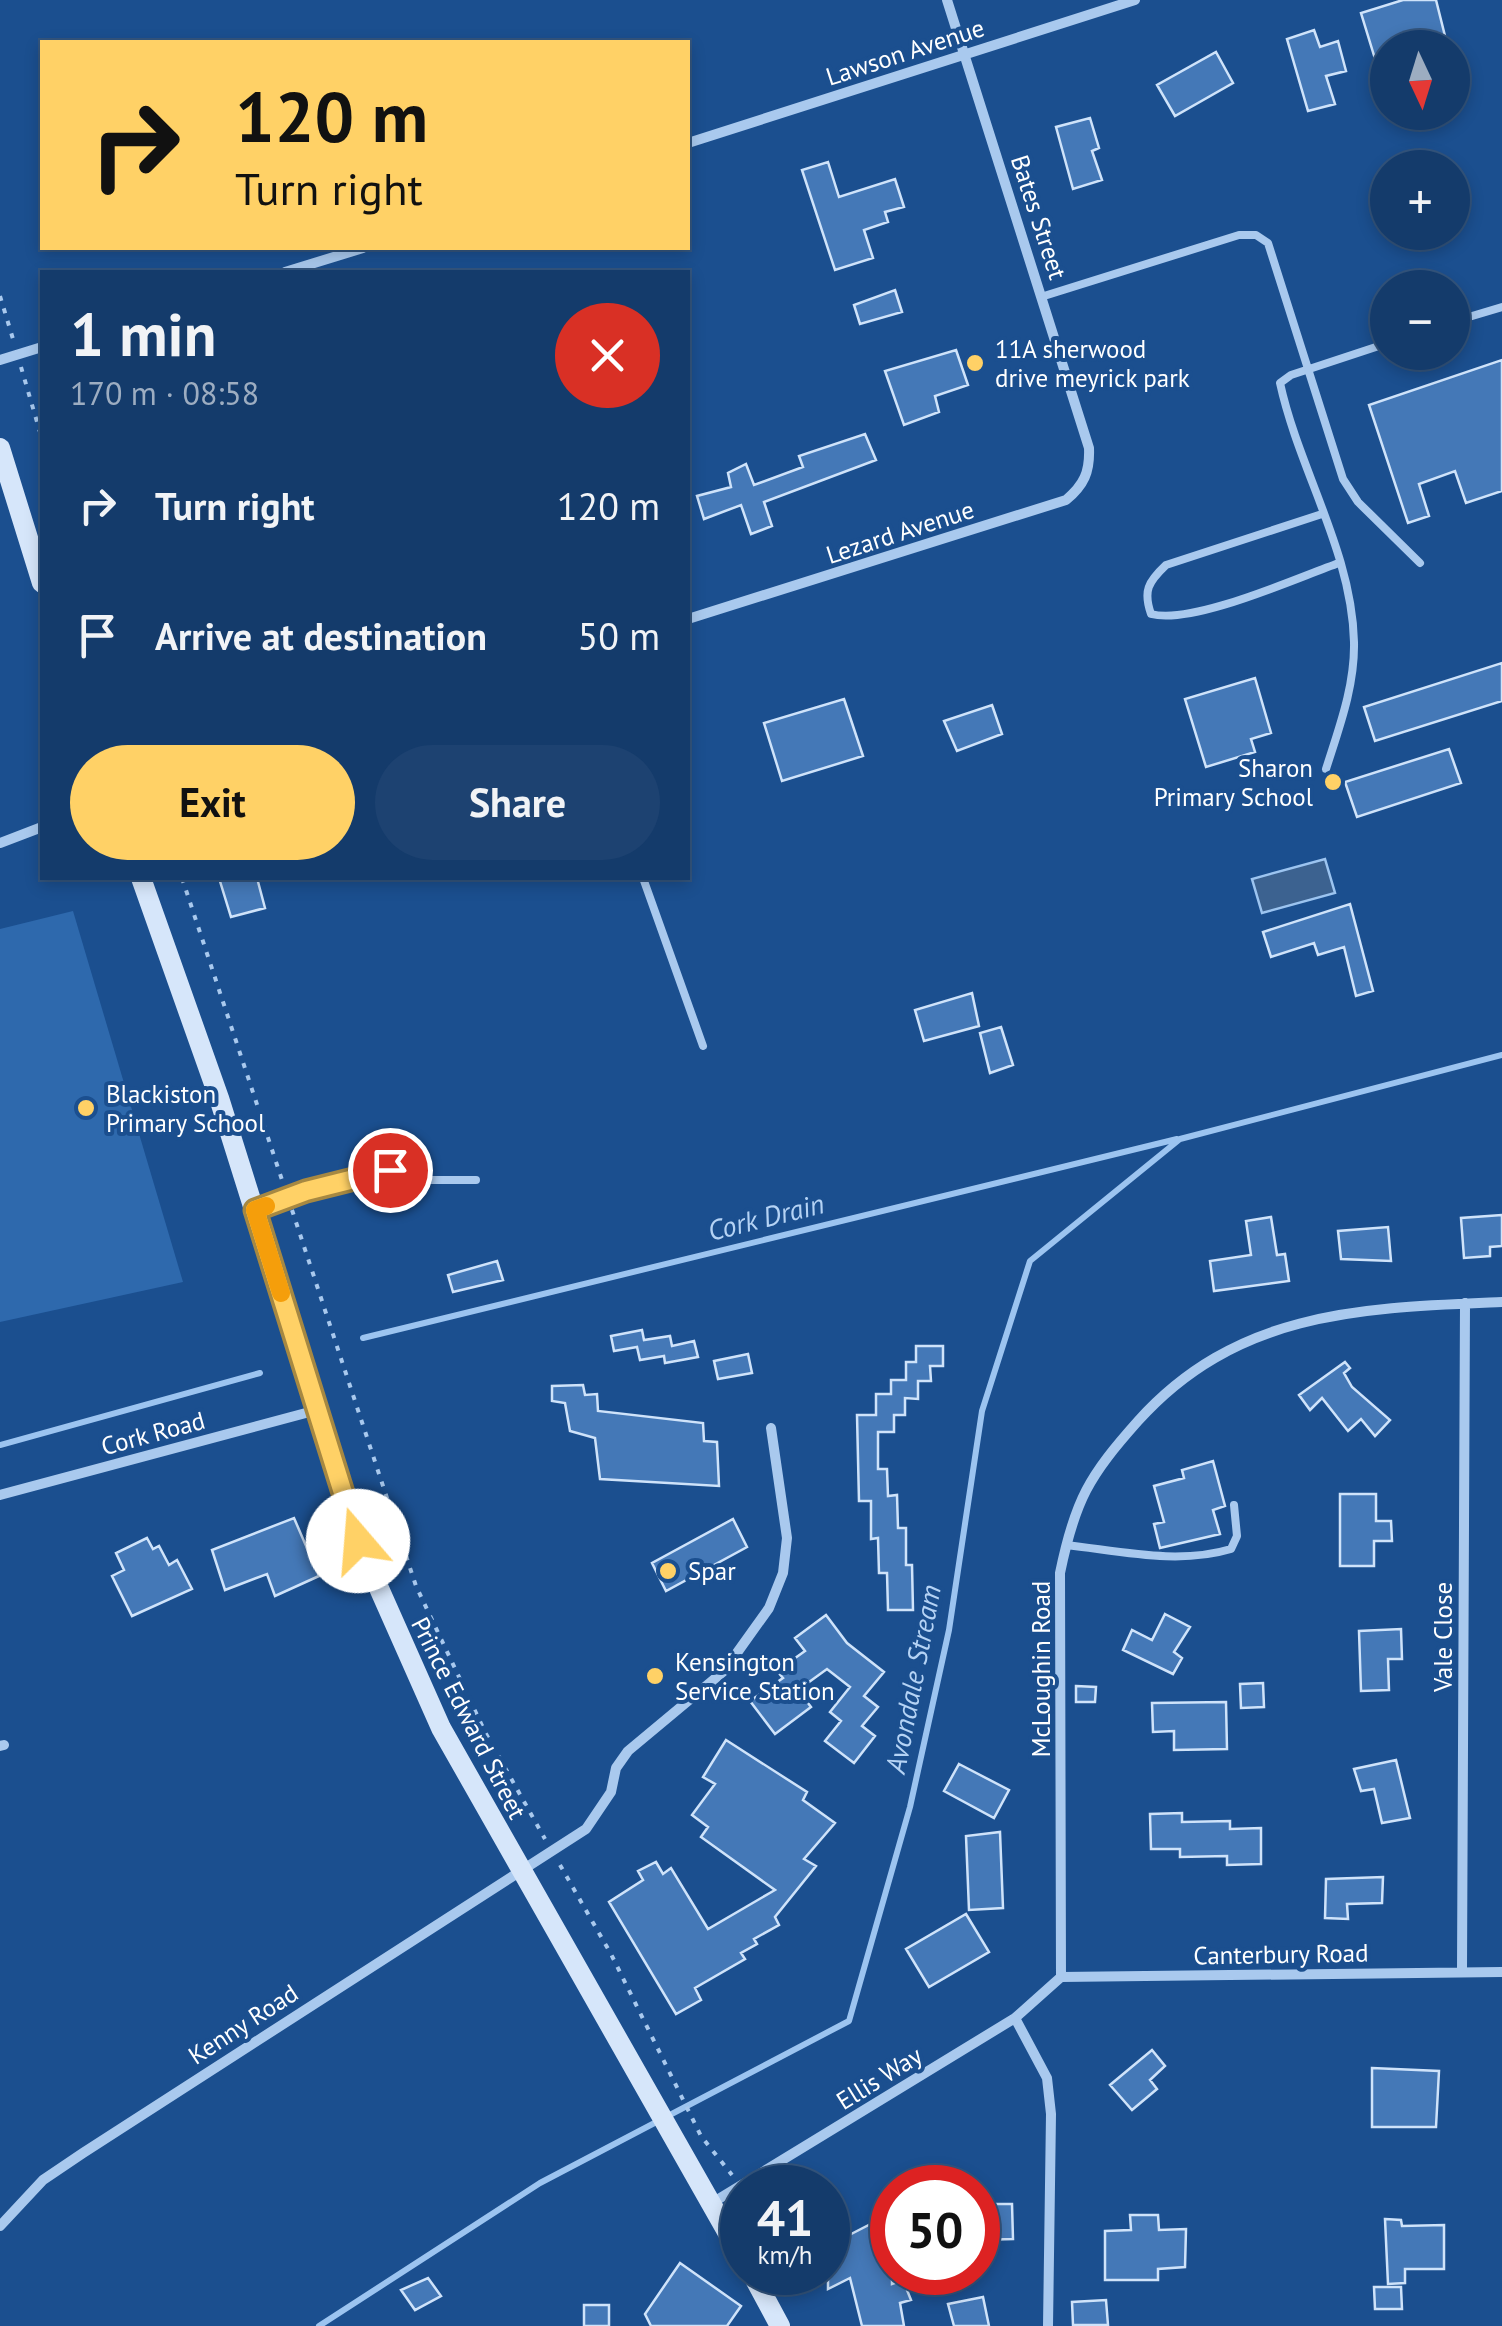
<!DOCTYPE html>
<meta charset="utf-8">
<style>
body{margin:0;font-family:"PT Sans",sans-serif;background:#1d4271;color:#f1f3f6;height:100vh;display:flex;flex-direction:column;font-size:38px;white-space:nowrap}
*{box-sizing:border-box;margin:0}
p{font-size:32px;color:#9dadc1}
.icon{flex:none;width:55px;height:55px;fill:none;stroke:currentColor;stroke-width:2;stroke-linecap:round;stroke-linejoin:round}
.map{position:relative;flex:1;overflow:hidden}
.drawer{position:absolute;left:40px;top:270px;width:650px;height:610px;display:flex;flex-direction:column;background:#143b6b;border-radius:0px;box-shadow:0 5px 15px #0003,0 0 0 2px #33557e}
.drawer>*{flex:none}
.top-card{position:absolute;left:40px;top:40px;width:650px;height:210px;border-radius:0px;box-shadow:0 5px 15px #0003,0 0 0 2px #33557e;background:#ffd166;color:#111;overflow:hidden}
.needle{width:65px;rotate:176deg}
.fabs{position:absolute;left:1370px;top:30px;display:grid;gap:20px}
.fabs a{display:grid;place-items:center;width:100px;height:100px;border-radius:50%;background:#143b6b;box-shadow:0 5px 15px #0003,0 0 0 2px #33557e;font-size:50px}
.speed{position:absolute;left:720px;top:2165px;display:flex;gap:20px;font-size:50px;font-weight:700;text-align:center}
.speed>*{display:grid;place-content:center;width:130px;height:130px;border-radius:50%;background:#143b6b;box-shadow:0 5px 15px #0003,0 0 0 2px #33557e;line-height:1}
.speed small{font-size:25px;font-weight:400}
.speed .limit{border:15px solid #d22;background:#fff;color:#111}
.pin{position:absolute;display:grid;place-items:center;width:85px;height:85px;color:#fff;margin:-42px;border:5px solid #fff;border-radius:50%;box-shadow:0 2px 10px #0007}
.me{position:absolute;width:110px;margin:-55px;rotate:342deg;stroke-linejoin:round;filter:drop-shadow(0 0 8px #0008)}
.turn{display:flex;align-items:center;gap:35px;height:210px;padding:0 30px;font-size:45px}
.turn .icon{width:130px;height:130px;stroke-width:2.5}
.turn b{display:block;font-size:70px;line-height:85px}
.round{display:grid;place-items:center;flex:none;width:105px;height:105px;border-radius:52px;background:#1d4271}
.head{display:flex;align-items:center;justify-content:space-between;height:170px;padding:0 30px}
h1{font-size:60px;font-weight:600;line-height:75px}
.primary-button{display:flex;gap:20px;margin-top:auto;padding:20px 30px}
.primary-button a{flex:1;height:115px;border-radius:60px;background:#ffd166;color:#111;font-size:40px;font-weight:600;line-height:115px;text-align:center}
.primary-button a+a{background:#1d4271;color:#f1f3f6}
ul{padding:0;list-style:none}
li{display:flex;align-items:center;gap:30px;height:130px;padding:0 30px}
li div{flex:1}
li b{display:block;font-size:38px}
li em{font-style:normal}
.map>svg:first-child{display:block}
</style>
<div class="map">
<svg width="1502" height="2326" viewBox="0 0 1502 2326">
<rect width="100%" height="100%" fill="#1b4f8f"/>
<!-- green -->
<path fill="#2e69ad" d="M73,911L183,1282L0,1322V929Z"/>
<!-- water -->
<path fill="#3c6290" stroke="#9cc4f0" stroke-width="2.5" d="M1325,859L1335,893L1262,913L1252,879Z"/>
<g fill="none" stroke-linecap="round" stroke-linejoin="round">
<!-- stream -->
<path stroke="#9cc4f0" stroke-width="6" d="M363,1338L1177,1139
M0,1445L260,1373
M319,2326L540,2183L849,2021L910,1807L949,1630L982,1411L1030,1261L1180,1139L1502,1055"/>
</g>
<!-- building -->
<path fill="#4478b7" stroke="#cfe3fa" stroke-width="2.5" d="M1403,0H1436L1448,48H1388V87L1384,88L1361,13Z
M1314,30L1320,47L1338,41L1346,71L1326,76L1335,104L1308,111L1287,39Z
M1216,52L1233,83L1175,116L1157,85Z
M1090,118L1099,148L1092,151L1102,180L1073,189L1056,127Z
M828,162L839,197L895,179L904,207L885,212L888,222L864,230L873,258L835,270L802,170Z
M895,290L902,312L860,324L854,305Z
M956,350L968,385L935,396L939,412L904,425L885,371Z
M1502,360V491L1466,503L1455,471L1419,484L1429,516L1408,523L1369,405Z
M865,434L876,460L764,502L772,526L751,534L741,505L704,519L697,496L731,487L728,473L746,464L754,485L803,467L799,456Z
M1502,663V701L1375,741L1364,707Z
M1255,678L1271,733L1251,739L1255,752L1206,767L1185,699Z
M844,699L863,756L782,781L764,723Z
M992,705L1002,734L957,751L944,721Z
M1449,749L1461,783L1357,817L1345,782Z
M219,878H257L265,908L231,917Z
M1350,904L1373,991L1356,996L1344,947L1318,955L1314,943L1271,957L1263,932Z
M972,993L979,1026L924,1041L915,1010Z
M1001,1027L1013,1065L990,1073L980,1033Z
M1502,1215V1246L1490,1247V1256L1464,1258L1461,1218Z
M1271,1217L1277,1255L1285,1254L1289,1281L1214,1291L1210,1261L1251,1255L1246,1221Z
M1388,1227L1391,1261L1341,1259L1338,1231Z
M497,1261L503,1280L453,1292L448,1275Z
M642,1330L644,1340L670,1336L672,1346L694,1341L698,1357L665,1363L664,1356L640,1360L637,1347L614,1351L611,1336Z
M916,1346H943V1366H930L931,1381H918V1399L905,1398V1415H894V1432H878V1469H887L888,1496L897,1495L898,1528H906V1565H912L913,1610H888L887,1573H879L878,1538L871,1539V1501H859L857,1415H876V1394H891V1380H906V1362H916Z
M748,1354L752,1373L718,1379L714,1361Z
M1345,1362L1350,1368L1344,1373L1352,1387L1390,1420L1375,1436L1361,1419L1348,1431L1322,1398L1310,1410L1299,1395Z
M583,1385L585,1395L597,1394L598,1411L703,1423L704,1441L717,1442L719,1486L600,1479L595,1438L570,1431L565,1403L552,1401V1386Z
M1213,1461L1225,1506L1213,1510L1220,1534L1160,1548L1154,1524L1164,1522L1154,1486L1184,1478L1182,1470Z
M1340,1494H1376V1521H1391L1392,1541H1374V1566H1340Z
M294,1518L319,1576L275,1596L267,1574L225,1590L212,1550Z
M733,1519L747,1547L666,1591L652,1563Z
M147,1538L153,1549L159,1546L169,1565L177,1560L192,1589L132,1616L112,1576L124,1570L116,1553Z
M1165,1614L1190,1627L1174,1652L1182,1658L1173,1674L1123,1650L1132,1630L1152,1640Z
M826,1615L847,1643L884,1672L864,1696L878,1707L862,1726L875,1736L854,1763L825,1741L841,1721L830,1712L850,1687L827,1669L798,1690L811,1707L775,1734L750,1701L783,1678L777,1671L805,1651L795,1638Z
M1401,1629L1402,1659H1388L1389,1690L1361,1691L1359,1631Z
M1263,1683L1264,1707L1241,1708L1240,1684Z
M1076,1686L1096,1687L1095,1702H1076Z
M1226,1702L1227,1749L1174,1750V1731L1153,1732L1152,1703Z
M726,1740L807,1792L803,1800L835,1823L804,1859L816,1866L775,1917L779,1925L754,1939L757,1944L741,1953L745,1959L695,1988L701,2000L676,2014L609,1902L643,1880L638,1871L656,1862L663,1874L671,1868L708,1929L775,1890L701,1837L708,1827L692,1815L715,1784L703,1777Z
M1396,1760L1410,1818L1382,1823L1374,1789L1361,1791L1354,1769Z
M959,1764L1009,1790L994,1818L944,1791Z
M1182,1813V1822L1230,1821V1829L1261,1828V1864L1227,1865V1856L1180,1857V1849H1151L1150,1814Z
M1000,1832L1003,1908L969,1910L966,1836Z
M1383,1877L1382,1903L1347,1904L1348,1919L1325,1918L1326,1879Z
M966,1914L989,1952L929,1987L906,1949Z
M1152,2050L1165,2066L1150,2080L1157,2089L1132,2110L1110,2085Z
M1372,2068L1439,2071L1436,2127H1372Z
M978,2204H1012L1013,2239L978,2240Z
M892,2213V2284L903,2280L911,2300L900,2303L904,2326H862L850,2278L828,2289V2246Z
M1130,2215H1158L1159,2230L1186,2229L1185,2267L1158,2269V2280H1105V2231L1131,2230Z
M1385,2219L1401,2220L1402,2226L1444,2225V2269H1405V2283L1388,2284Z
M680,2263L741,2306L727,2326H651L645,2314Z
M428,2278L441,2296L415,2310L401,2290Z
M1374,2287H1401L1402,2309H1375Z
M983,2297L989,2326H954L948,2304Z
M1106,2300L1108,2325H1073L1072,2302Z
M584,2305H609V2326H584Z"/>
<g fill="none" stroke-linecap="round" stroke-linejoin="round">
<!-- path -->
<path stroke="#a9c9ee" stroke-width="4" stroke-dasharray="5 8" stroke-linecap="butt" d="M0,296L13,339
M21,367L42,439
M182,878L284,1186
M292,1210L416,1586L485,1732L545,1839
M560,1865L611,1954L701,2136L732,2175"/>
<!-- service -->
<path stroke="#a9c9ee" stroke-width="8" d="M1044,296L1239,235H1256L1268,243L1343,479L1358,502L1420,563
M1452,322L1502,307
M1322,514L1166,565C1148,582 1143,591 1151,614C1193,625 1296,578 1339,563
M1326,769C1339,728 1355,686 1354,642C1352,552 1299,470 1280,383L1291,375L1388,343
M643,878L703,1046
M255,1210L307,1191L390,1170L405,1171L416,1180H476
M1066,1545C1120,1551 1178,1565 1231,1549L1237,1536L1234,1505"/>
<!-- minor -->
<path stroke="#a9c9ee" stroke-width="10" d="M688,143L1135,0
M285,272L363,248
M0,360L42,347
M688,619L1066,500C1084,485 1090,472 1089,448L947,0
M0,843L42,827
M0,1495L317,1410
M0,1746L4,1745
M1462,1971L1465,1303
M1061,1977L1060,1573C1075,1500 1089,1476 1138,1421C1238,1310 1363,1308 1502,1302
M1061,1977L1502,1972
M1015,2018L1047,2078L1051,2114L1048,2326
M712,2203L1015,2018L1061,1977
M0,2226L43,2180L83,2153L586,1829L611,1792L616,1768L628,1751L724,1671L769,1608L783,1573L787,1538L771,1428"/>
<!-- secondary -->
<path stroke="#d6e6fa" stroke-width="20" d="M0,448L42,583
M141,878L219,1098L358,1541L441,1728L742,2258
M751,2272L780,2326"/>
</g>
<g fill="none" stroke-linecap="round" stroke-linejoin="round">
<!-- route casing -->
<g stroke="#a68842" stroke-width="25">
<path id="route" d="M358,1541L255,1210L306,1191L390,1170"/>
</g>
<!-- route -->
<use href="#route" stroke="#ffd166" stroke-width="18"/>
<!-- slow -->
<path stroke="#f59e0b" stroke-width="18" d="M266,1206L255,1210L281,1293"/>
</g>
<!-- markers -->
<g fill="#ffd166" stroke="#1b4f8f" stroke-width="4">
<circle cx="975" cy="363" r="10"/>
<circle cx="1333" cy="782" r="10"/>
<circle cx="86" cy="1108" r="10"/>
<circle cx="668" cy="1571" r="10"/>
<circle cx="655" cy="1676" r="10"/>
</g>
<g text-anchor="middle" stroke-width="8" stroke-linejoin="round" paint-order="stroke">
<!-- street labels -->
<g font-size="25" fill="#fff" stroke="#1b4f8f">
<text transform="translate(905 52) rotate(-18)" y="9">Lawson Avenue</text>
<text transform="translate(1039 217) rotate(72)" y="9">Bates Street</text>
<text transform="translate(900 532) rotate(-18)" y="9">Lezard Avenue</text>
<text transform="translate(153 1433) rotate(-15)" y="9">Cork Road</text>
<text transform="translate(1443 1637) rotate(-90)" y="9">Vale Close</text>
<text transform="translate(1041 1669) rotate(-90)" y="9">McLoughin Road</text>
<text transform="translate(469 1718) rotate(63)" y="9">Prince Edward Street</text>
<text transform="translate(1281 1954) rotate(-1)" y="9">Canterbury Road</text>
<text transform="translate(243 2024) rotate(-33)" y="9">Kenny Road</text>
<text transform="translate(879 2078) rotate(-32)" y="9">Ellis Way</text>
</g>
<!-- poi labels -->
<g font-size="25" fill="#fff" stroke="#1b4f8f" text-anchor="start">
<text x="995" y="358">11A sherwood<tspan x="995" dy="29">drive meyrick park</tspan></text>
<text x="1313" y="777" text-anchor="end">Sharon<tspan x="1313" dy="29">Primary School</tspan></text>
<text x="106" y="1103">Blackiston<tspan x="106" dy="29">Primary School</tspan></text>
<text x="688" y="1580">Spar</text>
<text x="675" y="1671">Kensington<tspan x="675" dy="29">Service Station</tspan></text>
</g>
<!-- water labels -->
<g font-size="28" font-style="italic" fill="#b5d3f5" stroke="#1b4f8f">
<text transform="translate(766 1217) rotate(-14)" y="10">Cork Drain</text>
<text transform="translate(913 1679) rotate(-79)" y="10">Avondale Stream</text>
</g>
</g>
</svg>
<div class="fabs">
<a><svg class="needle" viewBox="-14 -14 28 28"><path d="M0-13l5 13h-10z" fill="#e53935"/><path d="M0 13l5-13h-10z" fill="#9dadc1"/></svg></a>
<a>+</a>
<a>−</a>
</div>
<div class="speed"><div>41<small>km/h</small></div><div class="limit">50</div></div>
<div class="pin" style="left:390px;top:1170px;background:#d93025"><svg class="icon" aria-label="arrive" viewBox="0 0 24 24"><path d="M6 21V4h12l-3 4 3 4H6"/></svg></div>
<svg class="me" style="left:358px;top:1541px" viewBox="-20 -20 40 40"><circle r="19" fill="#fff"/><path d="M0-13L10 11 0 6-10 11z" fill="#ffd166"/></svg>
<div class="top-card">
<div class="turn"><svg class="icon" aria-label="right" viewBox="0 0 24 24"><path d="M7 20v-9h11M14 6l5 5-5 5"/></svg><div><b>120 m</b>Turn right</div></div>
</div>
<section class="drawer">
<div class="head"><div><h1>1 min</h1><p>170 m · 08:58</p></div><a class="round" style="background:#d93025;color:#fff"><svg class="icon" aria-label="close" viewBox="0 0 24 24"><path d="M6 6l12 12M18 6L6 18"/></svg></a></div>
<ul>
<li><svg class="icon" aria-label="right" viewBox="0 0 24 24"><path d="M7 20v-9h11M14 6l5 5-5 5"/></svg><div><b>Turn right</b></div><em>120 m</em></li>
<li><svg class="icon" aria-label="arrive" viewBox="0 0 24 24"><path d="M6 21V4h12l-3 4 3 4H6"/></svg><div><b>Arrive at destination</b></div><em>50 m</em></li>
</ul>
<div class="primary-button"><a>Exit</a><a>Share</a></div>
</section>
</div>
